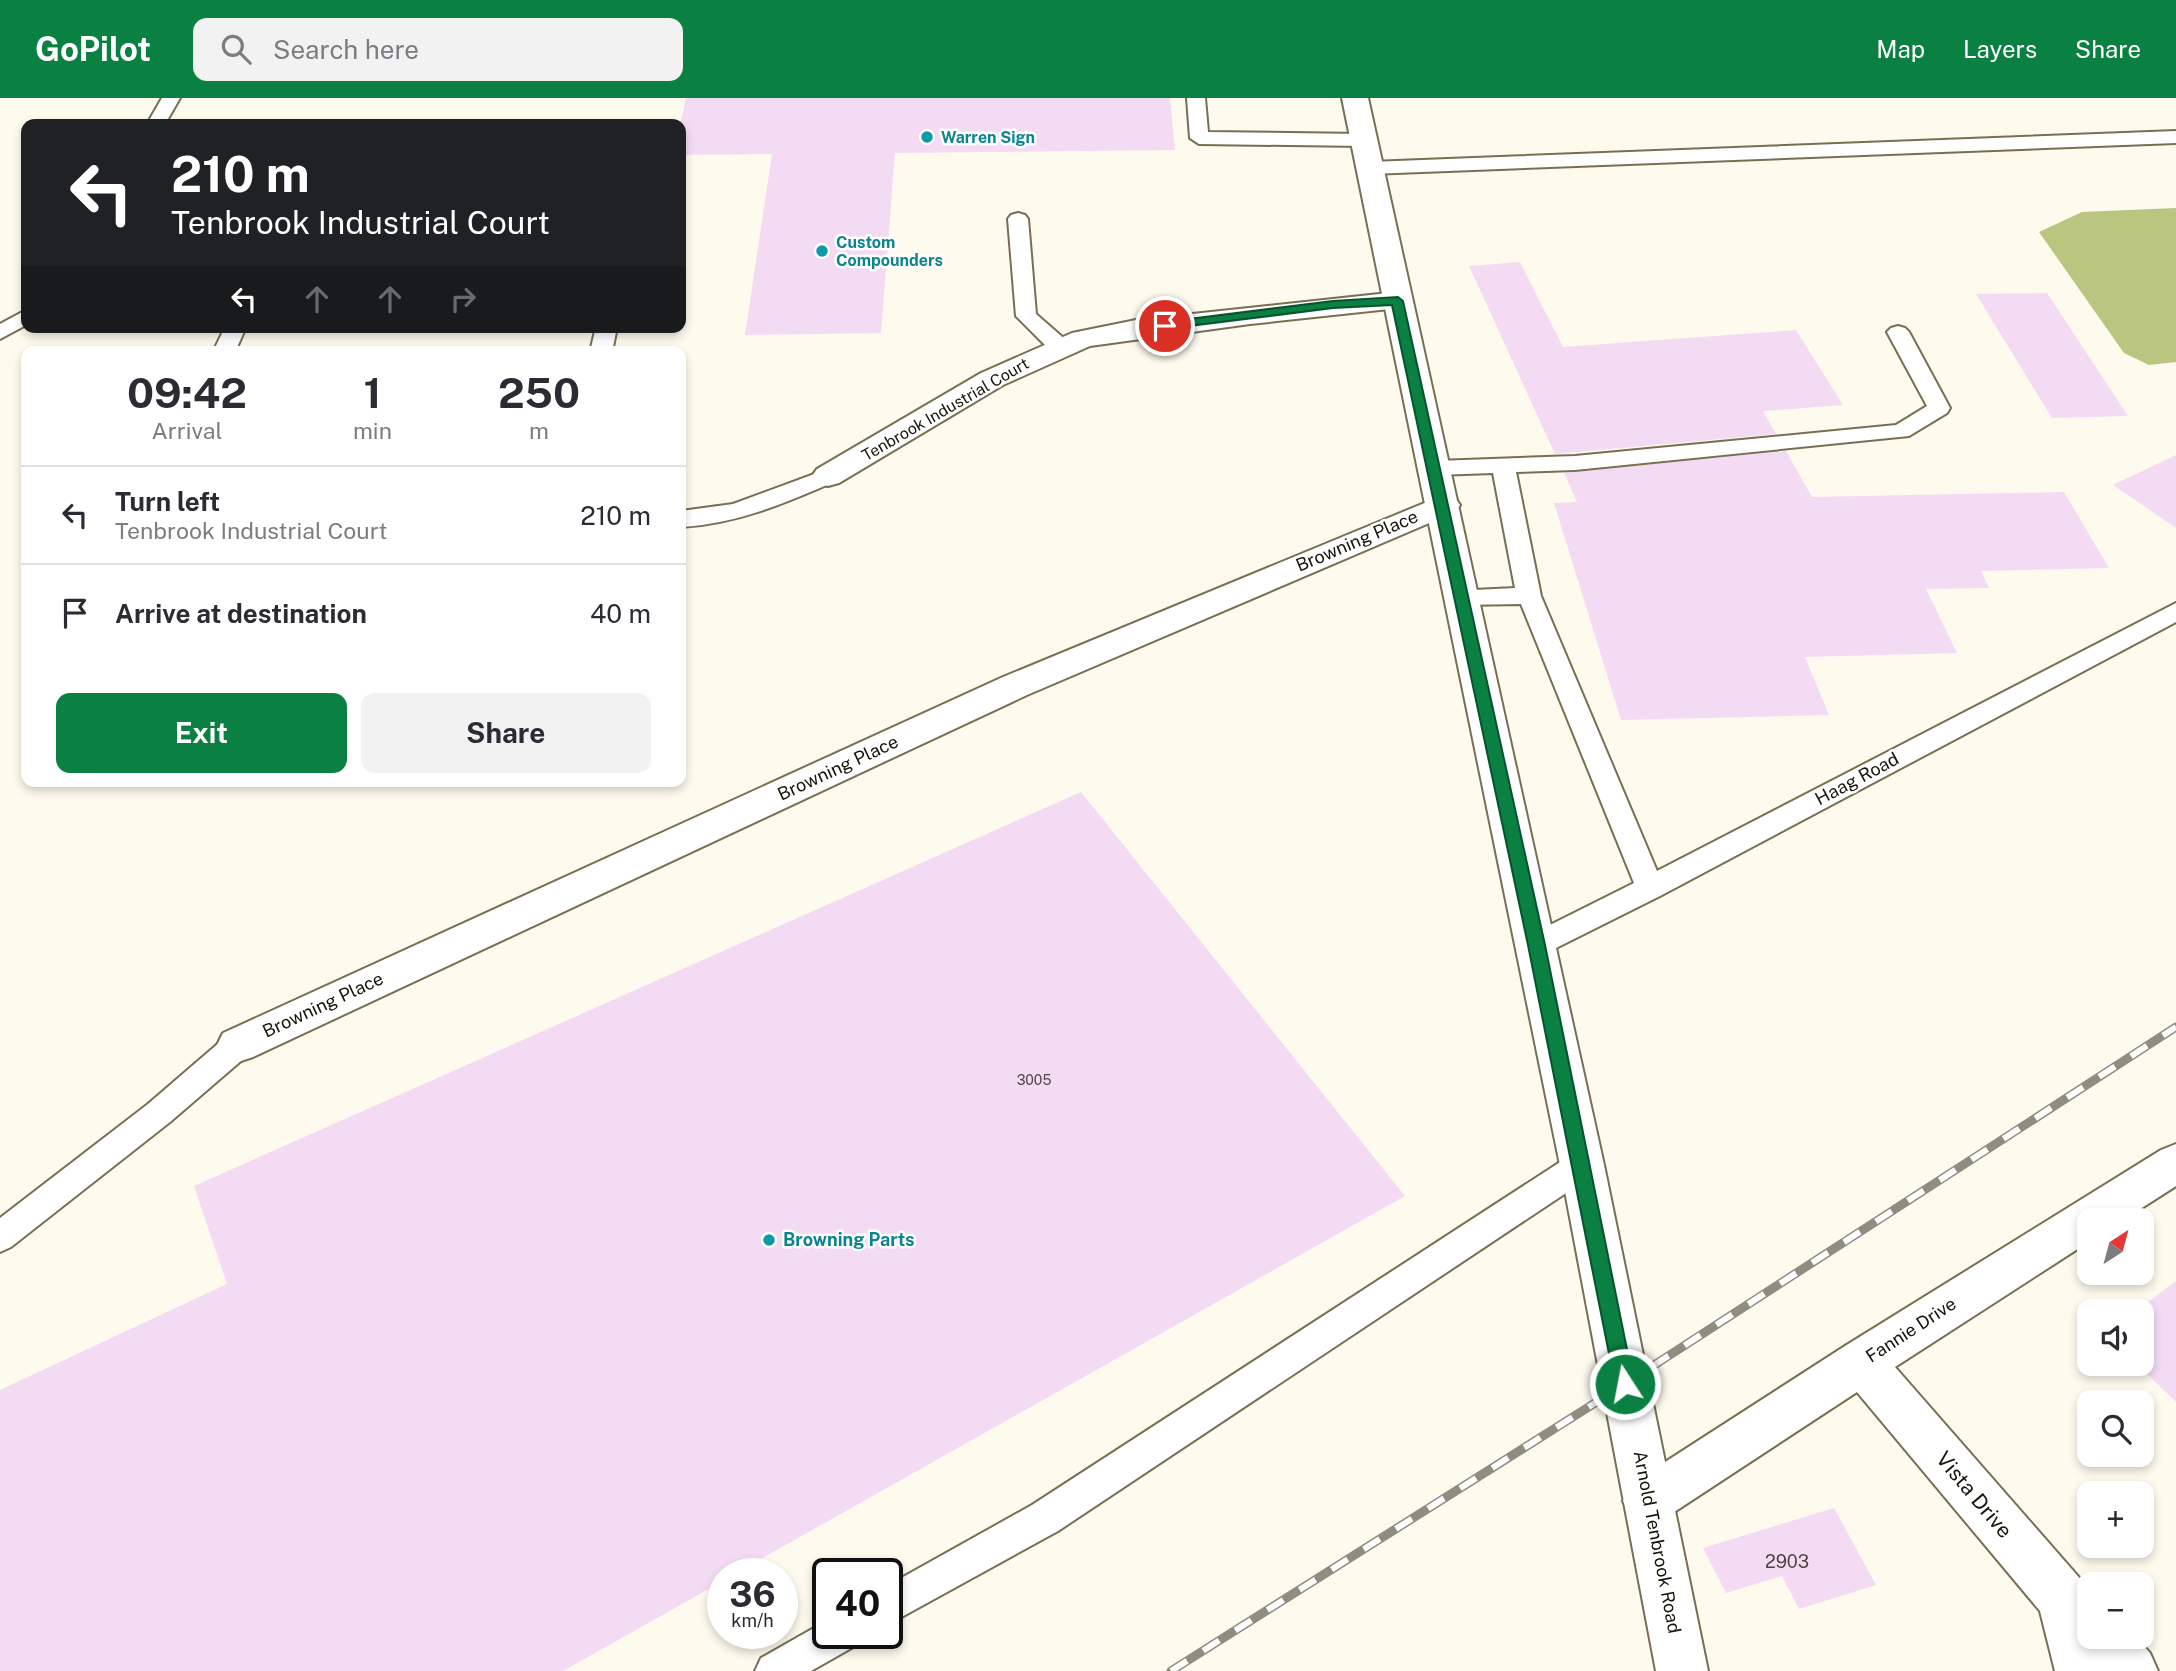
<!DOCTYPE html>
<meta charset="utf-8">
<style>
body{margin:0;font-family:"Public Sans",sans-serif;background:#f2f2f3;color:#2b2b33;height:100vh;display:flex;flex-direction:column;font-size:26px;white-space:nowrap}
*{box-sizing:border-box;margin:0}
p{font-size:23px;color:#7c7c81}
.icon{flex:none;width:38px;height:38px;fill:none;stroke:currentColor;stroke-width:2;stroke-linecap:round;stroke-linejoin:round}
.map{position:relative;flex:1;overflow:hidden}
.sheet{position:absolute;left:21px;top:248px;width:665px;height:441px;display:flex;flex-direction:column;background:#fff;border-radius:14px;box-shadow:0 4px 10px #0003}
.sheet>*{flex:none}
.guide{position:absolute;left:21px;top:21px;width:665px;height:214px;border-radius:14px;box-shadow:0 4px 10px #0003;background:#202124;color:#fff;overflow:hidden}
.needle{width:46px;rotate:36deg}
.buttons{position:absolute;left:2077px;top:1110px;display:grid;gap:14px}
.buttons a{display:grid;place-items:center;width:77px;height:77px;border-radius:14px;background:#fff;box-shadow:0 4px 10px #0003;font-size:35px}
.speed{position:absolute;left:707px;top:1460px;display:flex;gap:14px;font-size:35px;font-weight:700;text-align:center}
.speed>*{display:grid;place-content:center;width:91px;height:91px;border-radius:50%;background:#fff;box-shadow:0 4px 10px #0003;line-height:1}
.speed small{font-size:18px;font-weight:400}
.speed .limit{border:4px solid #111;border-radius:10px;background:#fff;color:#111}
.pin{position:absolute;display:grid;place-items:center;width:60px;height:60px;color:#fff;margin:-30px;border:4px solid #fff;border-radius:50%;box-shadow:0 2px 7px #0007}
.me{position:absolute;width:77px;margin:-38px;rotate:349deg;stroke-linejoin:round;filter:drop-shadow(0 0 5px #0008)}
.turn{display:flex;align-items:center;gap:24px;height:147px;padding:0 35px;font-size:32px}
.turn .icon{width:91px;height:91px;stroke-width:2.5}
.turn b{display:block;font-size:49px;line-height:60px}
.lanes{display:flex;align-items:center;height:66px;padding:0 35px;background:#0003;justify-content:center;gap:35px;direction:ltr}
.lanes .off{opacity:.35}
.eta{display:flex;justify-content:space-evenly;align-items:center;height:119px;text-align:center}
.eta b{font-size:42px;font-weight:700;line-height:49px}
.button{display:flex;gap:14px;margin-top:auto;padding:14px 35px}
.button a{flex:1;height:80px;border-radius:14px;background:#0b8043;color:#fff;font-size:28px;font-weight:700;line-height:80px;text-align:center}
.button a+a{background:#f2f2f3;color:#2b2b33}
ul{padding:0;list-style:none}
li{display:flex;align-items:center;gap:21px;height:98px;padding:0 35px;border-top:2px solid #e1e1e2}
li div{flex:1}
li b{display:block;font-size:26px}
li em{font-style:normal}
header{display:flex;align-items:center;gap:42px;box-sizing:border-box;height:98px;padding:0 35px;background:#0b8043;color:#fff}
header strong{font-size:33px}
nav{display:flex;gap:38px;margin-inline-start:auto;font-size:24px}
.search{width:490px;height:63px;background:#f2f2f3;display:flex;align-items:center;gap:18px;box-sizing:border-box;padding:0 24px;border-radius:14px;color:#7c7c81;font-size:26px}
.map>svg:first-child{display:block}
</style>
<header>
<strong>GoPilot</strong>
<div class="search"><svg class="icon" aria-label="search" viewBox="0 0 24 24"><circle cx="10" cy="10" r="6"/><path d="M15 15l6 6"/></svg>Search here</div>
<nav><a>Map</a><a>Layers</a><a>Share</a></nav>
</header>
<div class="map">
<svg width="2176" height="1573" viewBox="0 0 2176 1573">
<rect width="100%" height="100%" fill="#fefaee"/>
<!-- forest -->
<path fill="#bac67f" d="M2176,110V264L2149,267L2124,255L2039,134L2082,114Z"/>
<!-- building -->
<path fill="#f3dbf4" d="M686,0H1170L1175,52L895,55L881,235L745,237L772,56L681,57V23Z
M1520,164L1563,249L1796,232L1843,307L1763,313L1776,336L1555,356L1469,168Z
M2047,195L2128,318L2052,320L1976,196Z
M1786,353L1812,399L2064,394L2109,470L1981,473L1989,490L1926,491L1957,555L1805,559L1829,617L1621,622L1554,405L1577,404L1564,375Z
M2176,357V430L2113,387Z
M1081,694L1405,1098L736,1475H723V1483L563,1573H0V1292L227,1186L194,1088Z
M2176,1183V1304L2136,1265H2142V1213H2136Z
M1834,1410L1876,1487L1799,1511L1782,1478L1726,1495L1703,1450Z"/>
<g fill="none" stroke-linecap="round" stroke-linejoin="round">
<!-- lane casing -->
<g stroke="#786f53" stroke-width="4">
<path id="lane" d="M162,0H180L165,26H147Z
M1187,0H1205L1208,34L1364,36L1373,42L1364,48L1199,46L1190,40Z
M2176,33V45L1370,76L1360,70L1370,64Z
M1018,115L1025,117L1028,121L1036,216L1068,244L1071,249L1068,254H1052L1016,218L1008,121L1011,117Z
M26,212V227L0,241V226Z
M1898,228L1905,230L1909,234L1950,310L1947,315L1909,338L1575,372L1516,374L1541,498L1657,773L2176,505V524L1660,798L1546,855L1536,858L1526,855L1522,847L1526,839L1634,785L1521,506L1462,507L1453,505L1450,499L1453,493L1515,490L1493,375L1436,377L1428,375L1425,370L1428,365L1436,363L1575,358L1896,327L1927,308L1887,234L1891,230Z
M225,229H246L235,254H213Z
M596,229H617L612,254H590Z
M828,371L836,373L839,378L836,383C786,405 736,426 681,429V413L733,406Z
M238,935L249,938L253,947L249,956L170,1024L11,1149L0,1154V1120L148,1006L227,938Z
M1582,1053L1593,1057L1598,1067L1593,1077L1058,1433L887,1527V1488L1032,1407L1571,1057Z
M828,1522V1535H861L855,1548L811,1573H755L761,1560Z"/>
</g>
<!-- street casing -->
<g stroke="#786f53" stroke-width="4">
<path id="street" d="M1398,194L1408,197L1412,203L1408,209L1250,226L1090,248L1003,287L839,385L828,388L817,385L812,378L817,371L981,275L1072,235L1136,222Z
M1444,397L1455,400L1460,407L1455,414L1027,597L253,959L238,964L223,959L217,947L223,935L1003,579Z
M2176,1046V1088L2123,1122H2090V1143L1895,1269L2090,1492V1538H2135L2150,1555L2158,1573H2055L2040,1513L1857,1294L1665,1420L1648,1427L1631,1420L1623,1403L1631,1386L1845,1248L2161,1052Z"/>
</g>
<!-- secondary casing -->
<g stroke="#786f53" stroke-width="4">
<path id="secondary" d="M1342,0H1368L1604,1067L1708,1573H1656L1560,1067Z"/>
</g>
<!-- lane -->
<use href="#lane" fill="#fff" fill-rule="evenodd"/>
<!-- street -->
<use href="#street" fill="#fff" fill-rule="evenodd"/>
<!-- secondary -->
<use href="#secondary" fill="#fff" fill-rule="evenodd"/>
<!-- rail casing -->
<g stroke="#908c80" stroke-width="9">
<path id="rail" d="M1171,1573L1625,1286L2176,929"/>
</g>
<!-- rail -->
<use href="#rail" stroke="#fff" stroke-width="6" stroke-dasharray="19" stroke-linecap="butt"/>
</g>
<!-- route -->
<path fill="#0b8043" stroke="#07532c" stroke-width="2" d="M1398,199L1403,203L1545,847L1634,1286L1632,1293L1625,1295L1618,1293L1615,1286L1528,847L1392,207L1333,210L1165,231L1159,228L1165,224L1333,203Z"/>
<!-- markers -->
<g fill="#0f9aa8" stroke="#fff" stroke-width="2.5">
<circle cx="927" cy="39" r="7"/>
<circle cx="822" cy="153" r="7"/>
<circle cx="769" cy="1142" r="7"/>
</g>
<g text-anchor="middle" stroke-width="5" stroke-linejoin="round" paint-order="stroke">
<!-- number labels -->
<g font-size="14" fill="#4f4644">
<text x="1034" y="987">3005</text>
</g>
<!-- far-culture labels -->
<g font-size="16" font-weight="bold" fill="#0d838f" stroke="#fff" text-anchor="start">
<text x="941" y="45">Warren Sign</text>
<text x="836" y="150">Custom<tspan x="836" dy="18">Compounders</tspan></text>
</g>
<!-- far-street labels -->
<g font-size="16" fill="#181409" stroke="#fff">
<text transform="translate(945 311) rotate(-30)" y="6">Tenbrook Industrial Court</text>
</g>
<!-- street labels -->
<g font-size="18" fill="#181409" stroke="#fff">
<text transform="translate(1357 443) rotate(-23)" y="6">Browning Place</text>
<text transform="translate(838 670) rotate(-25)" y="6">Browning Place</text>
<text transform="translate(1857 681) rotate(-28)" y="6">Haag Road</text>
<text transform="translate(323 907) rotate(-25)" y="6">Browning Place</text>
<text transform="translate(1911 1232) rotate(-33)" y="6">Fannie Drive</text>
<text transform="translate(1657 1444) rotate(79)" y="6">Arnold Tenbrook Road</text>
</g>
<!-- culture labels -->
<g font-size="18" font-weight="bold" fill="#0d838f" stroke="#fff" text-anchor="start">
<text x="783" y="1148">Browning Parts</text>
</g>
<!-- near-number labels -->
<g font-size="18" fill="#4f4644">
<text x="1787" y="1470">2903</text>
</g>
<!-- near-street labels -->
<g font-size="21" fill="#181409" stroke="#fff">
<text transform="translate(1974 1397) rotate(50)" y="7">Vista Drive</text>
</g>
</g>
</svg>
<div class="buttons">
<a><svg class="needle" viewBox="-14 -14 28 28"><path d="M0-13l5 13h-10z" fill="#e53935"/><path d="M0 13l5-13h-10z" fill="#7c7c81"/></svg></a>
<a><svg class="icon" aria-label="sound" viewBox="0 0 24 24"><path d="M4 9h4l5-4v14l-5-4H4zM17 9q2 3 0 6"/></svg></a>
<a><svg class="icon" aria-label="search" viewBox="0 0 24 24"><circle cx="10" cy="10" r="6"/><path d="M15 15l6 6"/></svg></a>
<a>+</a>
<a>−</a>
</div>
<div class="speed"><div>36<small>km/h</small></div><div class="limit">40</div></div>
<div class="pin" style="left:1165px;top:228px;background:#d93025"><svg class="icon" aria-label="arrive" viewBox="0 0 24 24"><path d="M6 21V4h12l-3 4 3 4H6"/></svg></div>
<svg class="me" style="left:1625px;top:1286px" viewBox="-20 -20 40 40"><circle r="17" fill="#0b8043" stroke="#fff" stroke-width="3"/><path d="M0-11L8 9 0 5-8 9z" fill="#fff"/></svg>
<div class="guide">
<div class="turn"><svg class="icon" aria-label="left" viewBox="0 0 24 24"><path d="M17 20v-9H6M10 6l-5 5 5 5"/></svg><div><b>210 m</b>Tenbrook Industrial Court</div></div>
<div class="lanes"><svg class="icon" aria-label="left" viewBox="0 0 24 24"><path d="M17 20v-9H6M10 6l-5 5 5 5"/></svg><svg class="icon off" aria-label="ahead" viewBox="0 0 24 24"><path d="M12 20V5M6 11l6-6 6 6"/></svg><svg class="icon off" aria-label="ahead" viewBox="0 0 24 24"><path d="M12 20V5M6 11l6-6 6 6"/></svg><svg class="icon off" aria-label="right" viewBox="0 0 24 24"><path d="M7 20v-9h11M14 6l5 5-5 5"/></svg></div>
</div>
<section class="sheet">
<div class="eta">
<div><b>09:42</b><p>Arrival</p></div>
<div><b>1</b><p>min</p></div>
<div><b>250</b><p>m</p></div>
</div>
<ul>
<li><svg class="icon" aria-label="left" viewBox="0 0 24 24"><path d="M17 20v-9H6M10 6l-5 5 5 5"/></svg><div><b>Turn left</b><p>Tenbrook Industrial Court</p></div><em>210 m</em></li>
<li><svg class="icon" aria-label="arrive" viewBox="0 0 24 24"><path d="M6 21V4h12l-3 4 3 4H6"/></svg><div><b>Arrive at destination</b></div><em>40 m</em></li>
</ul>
<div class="button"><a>Exit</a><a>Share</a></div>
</section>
</div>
